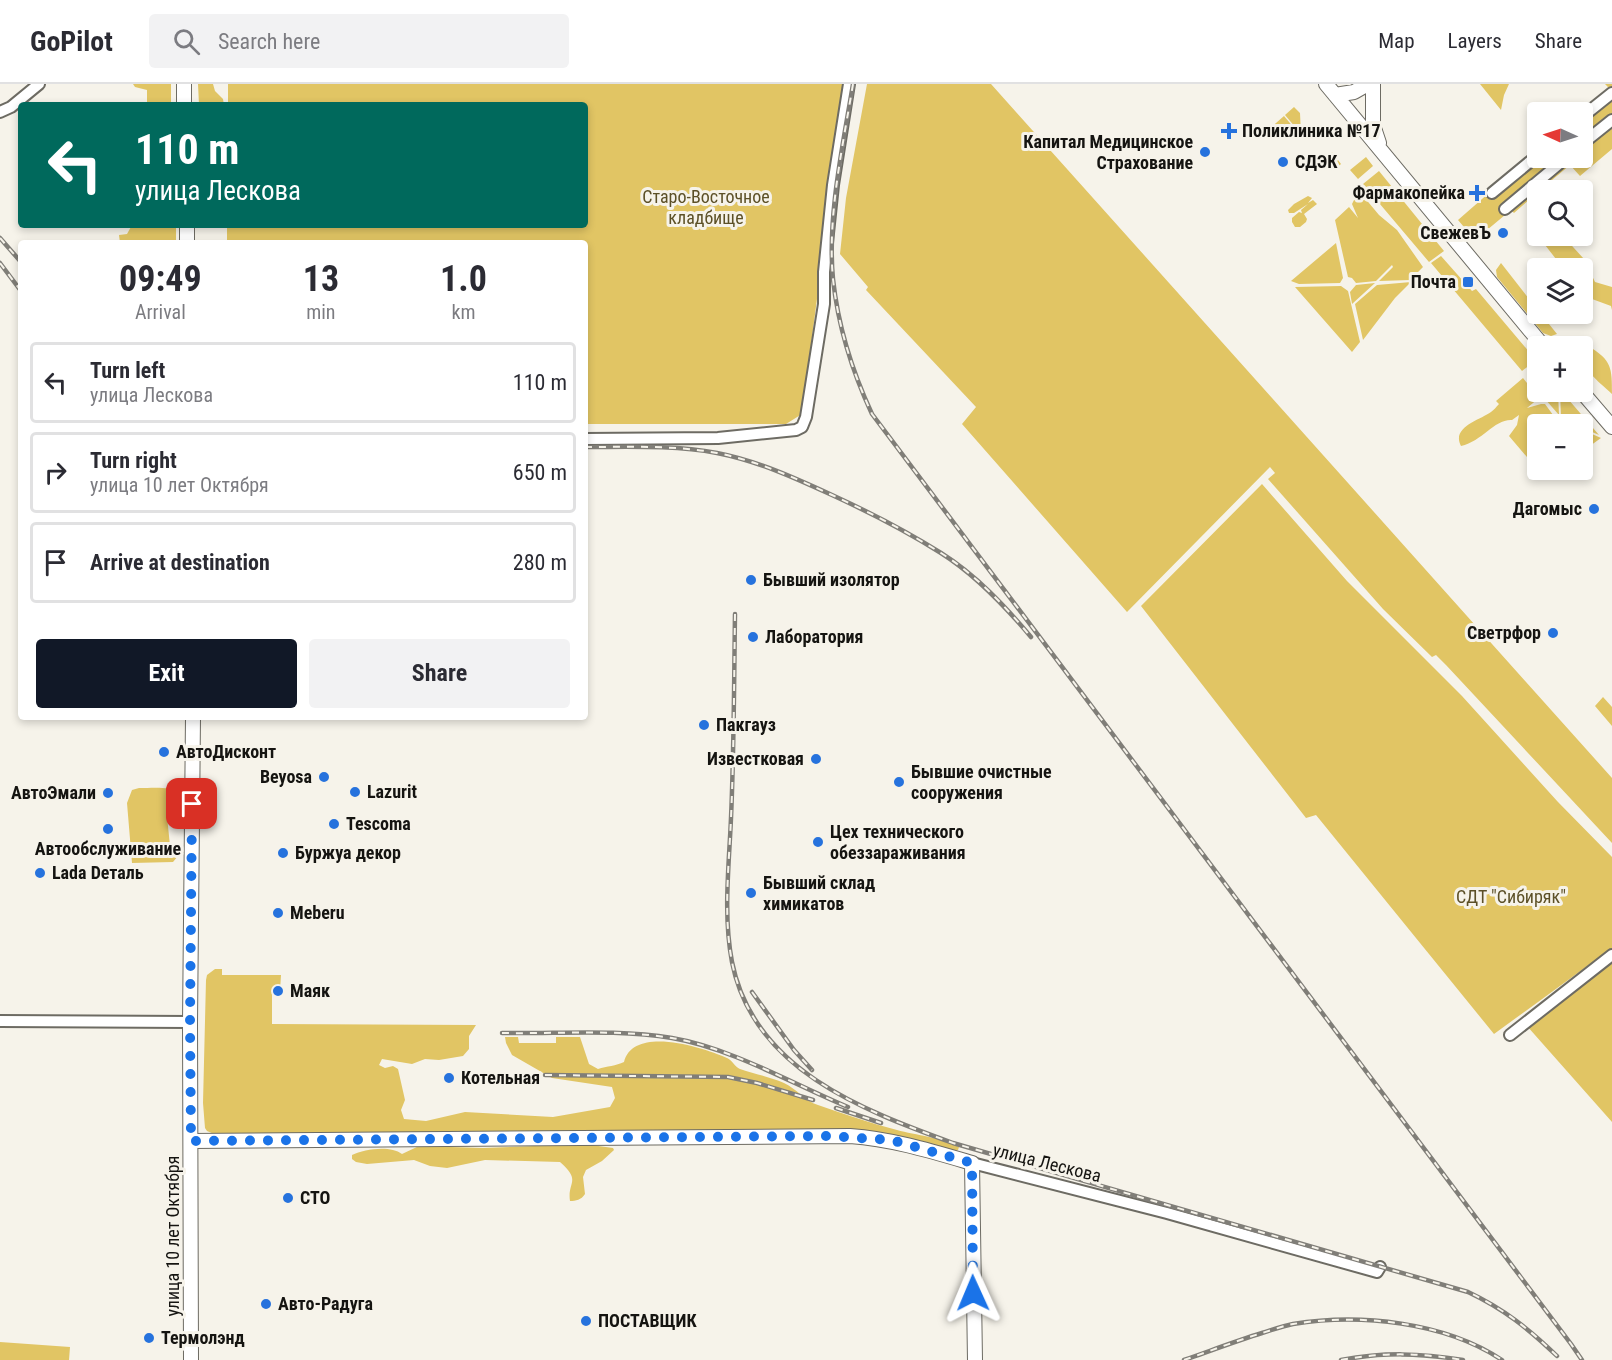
<!DOCTYPE html>
<meta charset="utf-8">
<style>
body{margin:0;font-family:"Roboto Condensed",sans-serif;background:#f2f2f3;color:#2b2b33;height:100vh;display:flex;flex-direction:column;font-size:22px;white-space:nowrap}
*{box-sizing:border-box;margin:0}
p{font-size:20px;color:#7c7c81}
.icon{flex:none;width:33px;height:33px;fill:none;stroke:currentColor;stroke-width:2;stroke-linecap:round;stroke-linejoin:round}
.map{position:relative;flex:1;overflow:hidden}
.sheet{position:absolute;left:18px;top:156px;width:570px;height:480px;display:flex;flex-direction:column;background:#fff;border-radius:6px;box-shadow:0 3px 9px #0003}
.sheet>*{flex:none}
.hud{position:absolute;left:18px;top:18px;width:570px;height:126px;border-radius:6px;box-shadow:0 3px 9px #0003;background:#00695c;color:#fff;overflow:hidden}
.needle{width:39px;rotate:273deg}
.tools{position:absolute;left:1527px;top:18px;display:grid;gap:12px}
.tools a{display:grid;place-items:center;width:66px;height:66px;border-radius:6px;background:#fff;box-shadow:0 3px 9px #0003;font-size:30px}
.pin{position:absolute;display:grid;place-items:center;width:51px;height:51px;color:#fff;margin:-26px;border-radius:12px;box-shadow:0 3px 9px #0006}
.me{position:absolute;width:66px;margin:-33px;rotate:359deg;stroke-linejoin:round;filter:drop-shadow(0 0 4px #0008)}
.turn{display:flex;align-items:center;gap:21px;height:126px;padding:0 18px;font-size:27px}
.turn .icon{width:78px;height:78px;stroke-width:2.5}
.turn b{display:block;font-size:42px;line-height:51px}
.eta{display:flex;justify-content:space-evenly;align-items:center;height:102px;text-align:center}
.eta b{font-size:36px;font-weight:700;line-height:42px}
.cta{display:flex;gap:12px;margin-top:auto;padding:12px 18px}
.cta a{flex:1;height:69px;border-radius:6px;background:#111827;color:#fff;font-size:24px;font-weight:700;line-height:69px;text-align:center}
.cta a+a{background:#f2f2f3;color:#2b2b33}
ul{padding:0;list-style:none}
li{display:flex;align-items:center;gap:18px;height:81px;margin:0 12px 9px;padding:0 6px;border:3px solid #e1e1e2;border-radius:6px}
li div{flex:1}
li b{display:block;font-size:22px}
li em{font-style:normal}
header{display:flex;align-items:center;gap:36px;box-sizing:border-box;height:84px;padding:0 30px;background:#fff;border-bottom:2px solid #e1e1e2}
header strong{font-size:28px}
nav{display:flex;gap:33px;margin-inline-start:auto;font-size:21px}
.search{width:420px;height:54px;background:#f2f2f3;display:flex;align-items:center;gap:15px;box-sizing:border-box;padding:0 21px;border-radius:6px;color:#7c7c81;font-size:22px}
.map>svg:first-child{display:block}
</style>
<header>
<strong>GoPilot</strong>
<div class="search"><svg class="icon" aria-label="search" viewBox="0 0 24 24"><circle cx="10" cy="10" r="6"/><path d="M15 15l6 6"/></svg>Search here</div>
<nav><a>Map</a><a>Layers</a><a>Share</a></nav>
</header>
<div class="map">
<svg width="1612" height="1276" viewBox="0 0 1612 1276">
<rect width="100%" height="100%" fill="#f6f3ea"/>
<!-- green -->
<path fill="#e1c564" d="M133,0H171V21H147V6L135,3Z
M198,0H213L215,7L223,15L224,21H199Z
M228,0H845L802,330L786,340H585V159H227V141H585V21H228Z
M867,0H991L1612,694V759L1446,581L1436,571L1432,573L1383,525L1268,395L1275,389L1270,383L1127,528L962,340L976,323L866,206L868,203L840,170L846,114Z
M1480,0H1509L1504,11L1501,26Z
M1605,0H1612V65L1580,92L1570,81L1540,106H1538L1537,109L1514,129L1511,126L1475,156L1458,136L1537,67L1538,74H1582L1583,29L1610,5Z
M1294,23L1300,29L1301,50L1285,31Z
M1284,32L1300,51L1259,54Z
M1332,68L1341,80L1334,86L1324,74Z
M1366,73L1373,82L1358,95L1350,86Z
M1379,87L1444,167L1429,178L1363,100Z
M1308,112L1312,114L1308,119L1313,116L1317,120L1304,130L1307,135L1306,138L1300,143H1295L1292,138V134L1299,128L1302,129L1301,126L1308,120L1294,129H1289L1288,126L1294,120Z
M1364,113L1379,131L1397,146L1423,183L1410,196L1379,197L1393,183L1392,181L1376,197L1356,199L1352,194L1348,193L1335,136L1349,123L1358,134L1352,120L1354,116Z
M132,141H176V159H120L119,151L127,150Z
M1538,152H1563L1584,175L1595,198L1612,203V226L1611,222L1592,215L1583,207L1582,184H1563Z
M1336,159L1343,194L1340,199L1299,200L1291,197Z
M1441,172L1472,207L1476,205L1536,276L1522,287L1431,179Z
M1501,179L1537,225L1538,230H1541L1557,250L1551,252L1543,249L1497,193L1496,186Z
M1411,198L1395,214L1363,256L1355,220L1377,201Z
M1375,199L1352,220L1350,208L1356,201Z
M1341,202L1348,207L1360,258L1352,268L1295,203Z
M1588,262C1612,276 1612,284 1612,310C1596,295 1582,287 1583,264Z
M1523,294L1539,314L1527,324L1541,320H1545L1556,335L1559,334V340H1538V386H1563L1551,393H1544L1509,352L1517,341L1519,331L1512,336C1494,335 1483,357 1461,362C1451,343 1480,336 1491,328C1494,326 1496,323 1499,320L1496,317Z
M1554,308H1558L1559,331L1545,315Z
M1560,308H1562L1599,351L1583,344L1582,340H1576L1561,333Z
M1582,346H1583L1601,354L1587,364L1583,359Z
M1262,400L1347,497L1462,612L1558,718L1612,773V864L1494,950L1316,731L1306,734L1141,522Z
M1603,613L1612,623V642L1595,622Z
M139,704C152,704 169,702 180,708V717L169,726L167,732L170,762L178,768V772L173,778L132,779L127,719L132,706Z
M1612,876V1038L1527,942Z
M215,885H222V891H281L280,907H272V940L476,941L469,952V965L463,972L439,976L425,975L412,980L382,975L379,981L385,984L393,982L398,985L405,1016L401,1026L404,1035L426,1037L465,1028L553,1033L610,1023L615,1014L612,1003L552,994L512,971L506,959L505,953H518L519,959H556V953H580L589,980L598,985C607,982 616,982 624,978C633,941 703,963 727,974C732,976 735,983 740,985C755,990 770,993 784,999C797,1005 805,1017 818,1021C844,1030 870,1039 897,1046C915,1051 944,1054 959,1063L958,1066L953,1068L913,1059L221,1053L207,1047L205,1044L203,1019L206,896L207,891Z
M584,1060L613,1064L614,1066L602,1077L586,1086L583,1093L585,1110C581,1116 576,1117 570,1117C567,1098 582,1097 560,1078L485,1076L447,1084L430,1082L414,1076L367,1080L356,1078L352,1075V1071C365,1065 390,1061 402,1070L419,1062L483,1064Z
M0,1258L70,1263L69,1276H0Z"/>
<g fill="none" stroke-linecap="round" stroke-linejoin="round">
<!-- minor casing -->
<g stroke="#6d6b63" stroke-width="14">
<path id="minor" d="M0,28L11,23L39,0
M1582,33L1612,9
M1582,60L1612,36
M1492,109L1538,71
M1505,125L1566,74
M585,355L718,354L796,346L802,343L806,333L824,220V188L833,101L849,0
M0,937L190,938
M1510,951L1612,871
M972,1079L1167,1129L1377,1188L1380,1183"/>
</g>
<!-- major casing -->
<g stroke="#6d6b63" stroke-width="16">
<path id="major" d="M184,0V21
M1326,0L1543,262
M1373,0V41L1379,59
M1335,11L1354,8L1368,0
M187,141V159
M1582,308L1612,343
M191,1057L850,1052C892,1055 931,1067 972,1079L975,1276
M191,1276L190,938L193,633"/>
</g>
<!-- minor -->
<use href="#minor" stroke="#fff" stroke-width="10"/>
<!-- major -->
<use href="#major" stroke="#fff" stroke-width="14"/>
<!-- rail casing -->
<g stroke="#807e78" stroke-width="4.5">
<path id="rail" d="M853,0C843,61 827,133 833,195C838,242 852,287 872,330L1571,1260L1582,1276
M0,154L21,178
M0,179L21,207
M585,363C629,363 674,361 717,369C758,377 795,394 832,411C869,428 906,447 941,469C976,491 1005,522 1031,553
M735,530C734,598 734,666 731,734C729,782 723,831 732,878C753,985 862,1026 953,1059L1468,1208C1504,1225 1529,1245 1557,1272
M752,908L794,966L812,986
M502,949C558,950 617,945 672,954C731,964 793,1000 848,1023
M545,991L728,993L757,999L813,1016
M836,1024L881,1039
M1184,1276C1210,1267 1236,1257 1262,1249C1272,1246 1283,1242 1293,1240C1360,1229 1445,1238 1502,1276
M1341,1276C1384,1268 1420,1269 1463,1276"/>
</g>
<!-- rail -->
<use href="#rail" stroke="#f6f3ea" stroke-width="2" stroke-dasharray="7" stroke-linecap="butt"/>
</g>
<g fill="none" stroke-linecap="round" stroke-linejoin="round">
<!-- route -->
<path stroke="#1a73e8" stroke-width="10" stroke-dasharray="0 18" d="M192,720L190,938L191,1057L827,1052L891,1056L972,1079L973,1209"/>
</g>
<!-- markers -->
<g fill="#2672dd" stroke="#f6f3ea" stroke-width="2">
<path d="M1226 38h6v6h6v6h-6v6h-6v-6h-6v-6h6z"/>
<circle cx="1205" cy="68" r="6"/>
<circle cx="1283" cy="78" r="6"/>
<path d="M1474 100h6v6h6v6h-6v6h-6v-6h-6v-6h6z"/>
<circle cx="1503" cy="149" r="6"/>
<rect x="1462" y="192" width="12" height="12" rx="3"/>
<circle cx="1594" cy="425" r="6"/>
<circle cx="751" cy="496" r="6"/>
<circle cx="1553" cy="549" r="6"/>
<circle cx="753" cy="553" r="6"/>
<circle cx="704" cy="641" r="6"/>
<circle cx="164" cy="668" r="6"/>
<circle cx="816" cy="675" r="6"/>
<circle cx="324" cy="693" r="6"/>
<circle cx="899" cy="698" r="6"/>
<circle cx="355" cy="708" r="6"/>
<circle cx="108" cy="709" r="6"/>
<circle cx="334" cy="740" r="6"/>
<circle cx="108" cy="745" r="6"/>
<circle cx="818" cy="758" r="6"/>
<circle cx="283" cy="769" r="6"/>
<circle cx="40" cy="789" r="6"/>
<circle cx="751" cy="809" r="6"/>
<circle cx="278" cy="829" r="6"/>
<circle cx="278" cy="907" r="6"/>
<circle cx="449" cy="994" r="6"/>
<circle cx="288" cy="1114" r="6"/>
<circle cx="266" cy="1220" r="6"/>
<circle cx="586" cy="1237" r="6"/>
<circle cx="149" cy="1254" r="6"/>
</g>
<g text-anchor="middle" stroke-width="6" stroke-linejoin="round" paint-order="stroke">
<!-- poi labels -->
<g font-size="18" font-weight="bold" fill="#151411" stroke="#f6f3ea" text-anchor="start">
<text x="1242" y="53">Поликлиника №17</text>
<text x="1193" y="64" text-anchor="end">Капитал Медицинское<tspan x="1193" dy="21">Страхование</tspan></text>
<text x="1295" y="84">СДЭК</text>
<text x="1465" y="115" text-anchor="end">Фармакопейка</text>
<text x="1491" y="155" text-anchor="end">СвежевЪ</text>
<text x="1456" y="204" text-anchor="end">Почта</text>
<text x="1582" y="431" text-anchor="end">Дагомыс</text>
<text x="763" y="502">Бывший изолятор</text>
<text x="1541" y="555" text-anchor="end">Светрфор</text>
<text x="765" y="559">Лаборатория</text>
<text x="716" y="647">Пакгауз</text>
<text x="176" y="674">АвтоДисконт</text>
<text x="804" y="681" text-anchor="end">Известковая</text>
<text x="911" y="694">Бывшие очистные<tspan x="911" dy="21">сооружения</tspan></text>
<text x="312" y="699" text-anchor="end">Beyosa</text>
<text x="367" y="714">Lazurit</text>
<text x="96" y="715" text-anchor="end">АвтоЭмали</text>
<text x="346" y="746">Tescoma</text>
<text x="830" y="754">Цех технического<tspan x="830" dy="21">обеззараживания</tspan></text>
<text x="108" y="771" text-anchor="middle">Автообслуживание</text>
<text x="295" y="775">Буржуа декор</text>
<text x="52" y="795">Lada Dеталь</text>
<text x="763" y="805">Бывший склад<tspan x="763" dy="21">химикатов</tspan></text>
<text x="290" y="835">Meberu</text>
<text x="290" y="913">Маяк</text>
<text x="461" y="1000">Котельная</text>
<text x="300" y="1120">СТО</text>
<text x="278" y="1226">Авто-Радуга</text>
<text x="598" y="1243">ПОСТАВЩИК</text>
<text x="161" y="1260">Термолэнд</text>
</g>
<!-- park labels -->
<g font-size="18" fill="#5c5027" stroke="#f6f3ea">
<text x="706" y="119">Старо-Восточное<tspan x="706" dy="21">кладбище</tspan></text>
<text x="1511" y="819">СДТ "Сибиряк"</text>
</g>
<!-- street labels -->
<g font-size="18" fill="#151411" stroke="#f6f3ea">
<text transform="translate(1047 1079) rotate(14)" y="6">улица Лескова</text>
<text transform="translate(173 1152) rotate(-90)" y="6">улица 10 лет Октября</text>
</g>
</g>
</svg>
<div class="tools">
<a><svg class="needle" viewBox="-14 -14 28 28"><path d="M0-13l5 13h-10z" fill="#e53935"/><path d="M0 13l5-13h-10z" fill="#7c7c81"/></svg></a>
<a><svg class="icon" aria-label="search" viewBox="0 0 24 24"><circle cx="10" cy="10" r="6"/><path d="M15 15l6 6"/></svg></a>
<a><svg class="icon" aria-label="layers" viewBox="0 0 24 24"><path d="M12 4l9 5-9 5-9-5zM3 14l9 5 9-5"/></svg></a>
<a>+</a>
<a>−</a>
</div>
<div class="pin" style="left:192px;top:720px;background:#d93025"><svg class="icon" aria-label="arrive" viewBox="0 0 24 24"><path d="M6 21V4h12l-3 4 3 4H6"/></svg></div>
<svg class="me" style="left:973px;top:1209px" viewBox="-20 -20 40 40"><path d="M0-17L14 15 0 8-14 15z" fill="#1a73e8" stroke="#fff" stroke-width="4"/></svg>
<div class="hud">
<div class="turn"><svg class="icon" aria-label="left" viewBox="0 0 24 24"><path d="M17 20v-9H6M10 6l-5 5 5 5"/></svg><div><b>110 m</b>улица Лескова</div></div>
</div>
<section class="sheet">
<div class="eta">
<div><b>09:49</b><p>Arrival</p></div>
<div><b>13</b><p>min</p></div>
<div><b>1.0</b><p>km</p></div>
</div>
<ul>
<li><svg class="icon" aria-label="left" viewBox="0 0 24 24"><path d="M17 20v-9H6M10 6l-5 5 5 5"/></svg><div><b>Turn left</b><p>улица Лескова</p></div><em>110 m</em></li>
<li><svg class="icon" aria-label="right" viewBox="0 0 24 24"><path d="M7 20v-9h11M14 6l5 5-5 5"/></svg><div><b>Turn right</b><p>улица 10 лет Октября</p></div><em>650 m</em></li>
<li><svg class="icon" aria-label="arrive" viewBox="0 0 24 24"><path d="M6 21V4h12l-3 4 3 4H6"/></svg><div><b>Arrive at destination</b></div><em>280 m</em></li>
</ul>
<div class="cta"><a>Exit</a><a>Share</a></div>
</section>
</div>
